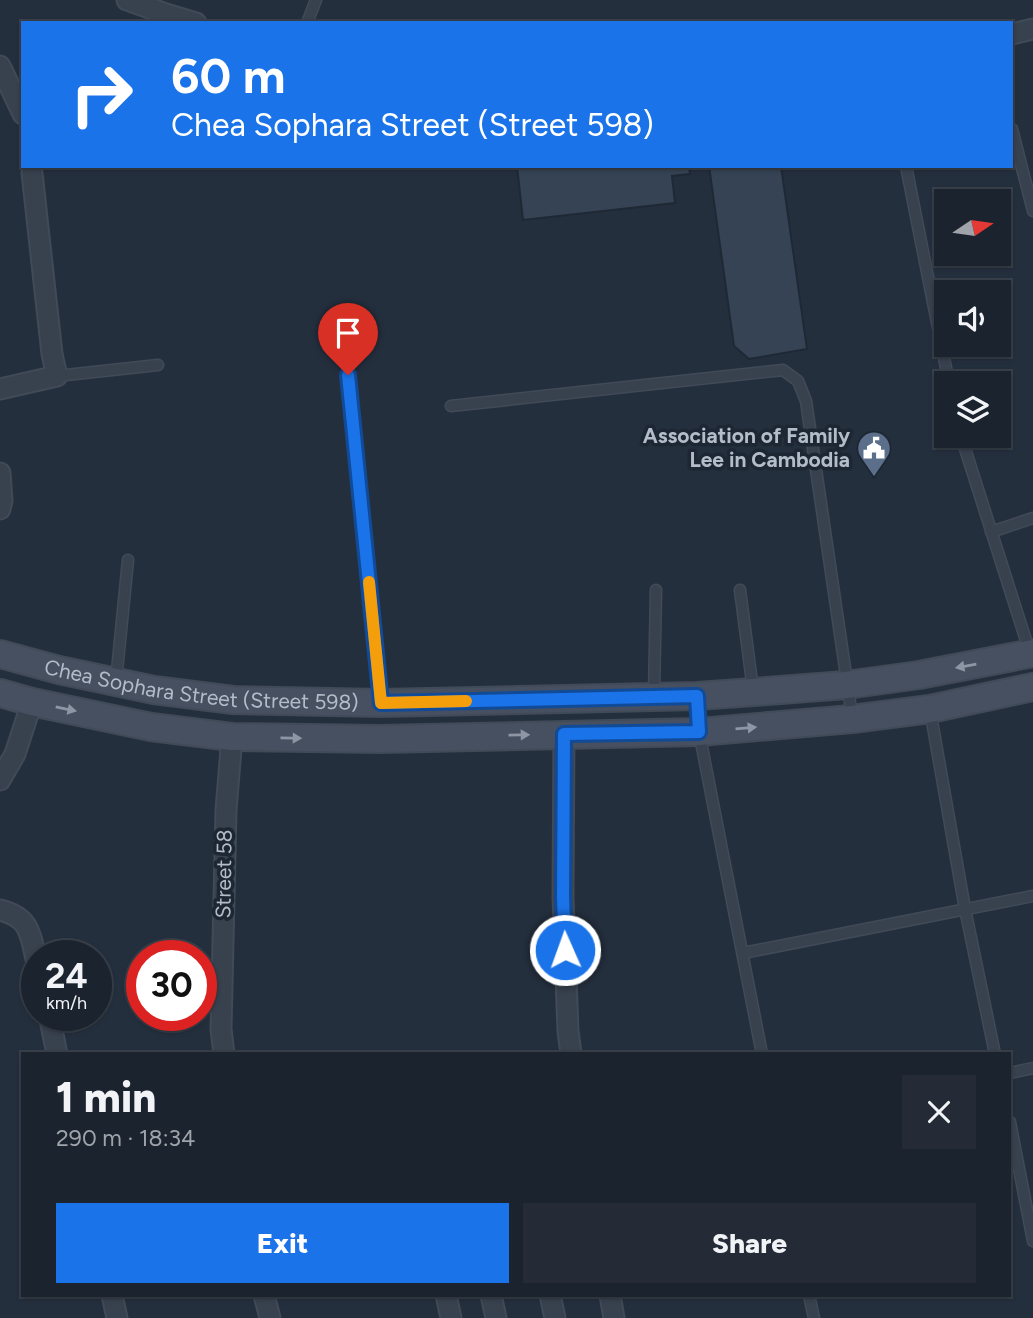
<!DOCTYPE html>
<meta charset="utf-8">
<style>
body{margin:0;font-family:Figtree,sans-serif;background:#242b36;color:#f1f3f6;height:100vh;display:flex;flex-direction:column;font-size:26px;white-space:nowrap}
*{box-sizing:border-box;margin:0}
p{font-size:23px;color:#a0a4aa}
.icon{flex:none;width:38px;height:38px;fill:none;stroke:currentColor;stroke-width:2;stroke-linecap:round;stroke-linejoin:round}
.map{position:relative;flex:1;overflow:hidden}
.panel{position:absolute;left:21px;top:1052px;width:990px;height:245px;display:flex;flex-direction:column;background:#1b232e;border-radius:0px;box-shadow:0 2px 5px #0004,0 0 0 2px #39404a}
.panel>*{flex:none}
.hud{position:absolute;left:21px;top:21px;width:992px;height:147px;border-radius:0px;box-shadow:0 2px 5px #0004,0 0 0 2px #39404a;background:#1a73e8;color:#fff;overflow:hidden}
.needle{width:46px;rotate:77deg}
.buttons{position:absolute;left:934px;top:189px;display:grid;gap:14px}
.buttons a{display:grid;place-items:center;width:77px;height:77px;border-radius:0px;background:#1b232e;box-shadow:0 2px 5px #0004,0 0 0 2px #39404a;font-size:35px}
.speed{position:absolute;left:21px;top:940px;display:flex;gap:14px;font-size:35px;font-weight:700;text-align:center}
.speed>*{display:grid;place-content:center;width:91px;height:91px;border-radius:50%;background:#1b232e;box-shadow:0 2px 5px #0004,0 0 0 2px #39404a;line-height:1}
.speed small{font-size:18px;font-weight:400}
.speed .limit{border:10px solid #d22;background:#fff;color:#111}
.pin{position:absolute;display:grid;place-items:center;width:60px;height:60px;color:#fff;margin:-72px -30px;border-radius:50% 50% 50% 0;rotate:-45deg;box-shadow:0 0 7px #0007}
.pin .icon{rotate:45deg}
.me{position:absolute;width:77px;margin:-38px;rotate:358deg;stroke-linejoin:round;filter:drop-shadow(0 0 5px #0008)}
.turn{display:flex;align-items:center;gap:24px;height:147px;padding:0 35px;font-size:32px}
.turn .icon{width:91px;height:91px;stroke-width:2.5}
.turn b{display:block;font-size:49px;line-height:60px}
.round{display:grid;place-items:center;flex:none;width:74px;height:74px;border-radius:0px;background:#242b36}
.summary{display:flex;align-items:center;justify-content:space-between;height:119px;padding:0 35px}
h1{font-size:42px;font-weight:800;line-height:52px}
.primary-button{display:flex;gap:14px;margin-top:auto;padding:14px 35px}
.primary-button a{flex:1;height:80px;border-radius:0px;background:#1a73e8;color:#fff;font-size:28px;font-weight:800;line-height:80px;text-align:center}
.primary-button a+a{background:#242b36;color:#f1f3f6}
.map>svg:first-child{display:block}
</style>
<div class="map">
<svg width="1033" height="1318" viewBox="0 0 1033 1318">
<rect width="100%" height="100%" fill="#242f3e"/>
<!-- building -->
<path fill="#364354" stroke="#1f2835" stroke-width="2" d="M517,166H689L690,174L672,176L675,203L523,220Z
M709,166H781L807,349L749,359L734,346Z"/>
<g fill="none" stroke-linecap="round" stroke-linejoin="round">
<!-- service casing -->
<g stroke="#414a57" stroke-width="13">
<path id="service" d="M307,23L316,0
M1012,129L1033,211
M906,166L949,383
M343,322L381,701
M57,376L158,365
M451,406L783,370L798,381L806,401L852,716
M961,436L1030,653
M991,532L1033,518
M740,590L753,690
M116,681L128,560
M654,695L656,590
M697,696L699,732L762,1054
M930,710L965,909L995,1054
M743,953L1033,896
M1010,1073L1033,1068
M1010,1122L1033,1241
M809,1295L814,1318"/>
</g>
<!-- minor casing -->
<g stroke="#414a57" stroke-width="23">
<path id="minor" d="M127,0L166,14L196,23
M1012,34L1033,29
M0,66L23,114
M0,389L57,376L52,354L32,173
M0,473L2,501L0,509
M564,734L563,897L568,1031L571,1054
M0,780L15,754L32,702
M0,910C32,918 30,936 37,963
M49,1015L57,1054
M224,1054L221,1029L226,810L232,737
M112,1295L117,1318
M264,1295L270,1318
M446,1295L451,1318
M491,1295L496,1318
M550,1295L555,1318
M610,1295L614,1318"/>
</g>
<!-- secondary casing -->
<g stroke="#414a57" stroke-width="30">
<g id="secondary">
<path id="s1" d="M0,654L59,670L154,690L233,700L381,703L697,696L754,692L846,685L919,675L1033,653"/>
<path d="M0,693L32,702L151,727L232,737L380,739L699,732L852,719L930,709L1033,687"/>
</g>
</g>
<!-- service -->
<use href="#service" stroke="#38414e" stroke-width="10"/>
<!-- minor -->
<use href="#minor" stroke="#38414e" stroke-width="19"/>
<!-- secondary -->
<use href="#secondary" stroke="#465061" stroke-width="26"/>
</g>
<!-- one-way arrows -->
<defs><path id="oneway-solid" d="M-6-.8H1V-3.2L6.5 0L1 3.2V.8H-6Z" transform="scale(1.75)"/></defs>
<g fill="#8e96a5">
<use href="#oneway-solid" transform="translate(966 666) rotate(170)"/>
<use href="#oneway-solid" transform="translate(66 709) rotate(12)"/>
<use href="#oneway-solid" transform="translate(746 728) rotate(-5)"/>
<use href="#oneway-solid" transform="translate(519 735) rotate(-1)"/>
<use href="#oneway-solid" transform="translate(291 738) rotate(1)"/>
</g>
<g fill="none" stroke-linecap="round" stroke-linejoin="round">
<!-- route casing -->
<g stroke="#114b97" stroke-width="18">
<path id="route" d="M348,375L381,703L697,696L699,732L564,734L563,897L565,950"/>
</g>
<!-- route -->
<use href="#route" stroke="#1a73e8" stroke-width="12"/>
<!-- slow -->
<path stroke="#f59e0b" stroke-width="12" d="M369,582L381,703L466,701"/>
</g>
<!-- icons -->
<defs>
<g id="civic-pin" transform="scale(1.75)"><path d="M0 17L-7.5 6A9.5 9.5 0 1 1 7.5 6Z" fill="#5c6f8a" stroke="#1d2633"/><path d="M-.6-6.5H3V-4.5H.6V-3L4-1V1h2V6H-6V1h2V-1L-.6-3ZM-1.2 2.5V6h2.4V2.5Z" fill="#fff"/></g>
</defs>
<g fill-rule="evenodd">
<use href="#civic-pin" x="874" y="448"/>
</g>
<g text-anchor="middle" stroke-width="7" stroke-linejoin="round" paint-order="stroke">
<!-- poi labels -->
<g font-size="21" font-weight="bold" fill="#b4bcc9" stroke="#1d2633" text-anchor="end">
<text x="850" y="443">Association of Family<tspan x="850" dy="24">Lee in Cambodia</tspan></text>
</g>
<!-- street labels -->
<g font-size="21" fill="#b4bcc9" stroke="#1d2633">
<text dy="7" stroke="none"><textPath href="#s1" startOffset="205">Chea Sophara Street (Street 598)</textPath></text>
<text transform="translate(224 874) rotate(-89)" y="7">Street 58</text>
</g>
</g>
</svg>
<div class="buttons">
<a><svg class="needle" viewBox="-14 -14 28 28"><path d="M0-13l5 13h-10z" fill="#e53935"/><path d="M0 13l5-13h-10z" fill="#a0a4aa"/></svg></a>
<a><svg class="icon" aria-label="sound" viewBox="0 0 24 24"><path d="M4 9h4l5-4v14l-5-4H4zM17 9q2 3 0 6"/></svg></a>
<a><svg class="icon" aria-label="layers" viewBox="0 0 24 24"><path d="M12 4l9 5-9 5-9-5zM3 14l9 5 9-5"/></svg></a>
</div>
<div class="speed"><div>24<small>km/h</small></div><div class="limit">30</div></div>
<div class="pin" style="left:348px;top:375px;background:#d93025"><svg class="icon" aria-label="arrive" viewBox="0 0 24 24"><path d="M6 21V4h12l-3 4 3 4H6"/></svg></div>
<svg class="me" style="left:565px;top:950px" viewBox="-20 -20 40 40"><circle r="17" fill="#1a73e8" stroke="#fff" stroke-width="3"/><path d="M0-11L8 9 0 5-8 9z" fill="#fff"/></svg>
<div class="hud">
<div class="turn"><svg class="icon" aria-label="right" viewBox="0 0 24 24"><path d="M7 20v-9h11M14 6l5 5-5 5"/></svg><div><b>60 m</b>Chea Sophara Street (Street 598)</div></div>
</div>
<section class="panel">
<div class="summary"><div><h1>1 min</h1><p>290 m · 18:34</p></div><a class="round"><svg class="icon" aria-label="close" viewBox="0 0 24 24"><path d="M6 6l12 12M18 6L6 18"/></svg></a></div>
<div class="primary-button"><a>Exit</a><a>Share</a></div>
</section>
</div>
